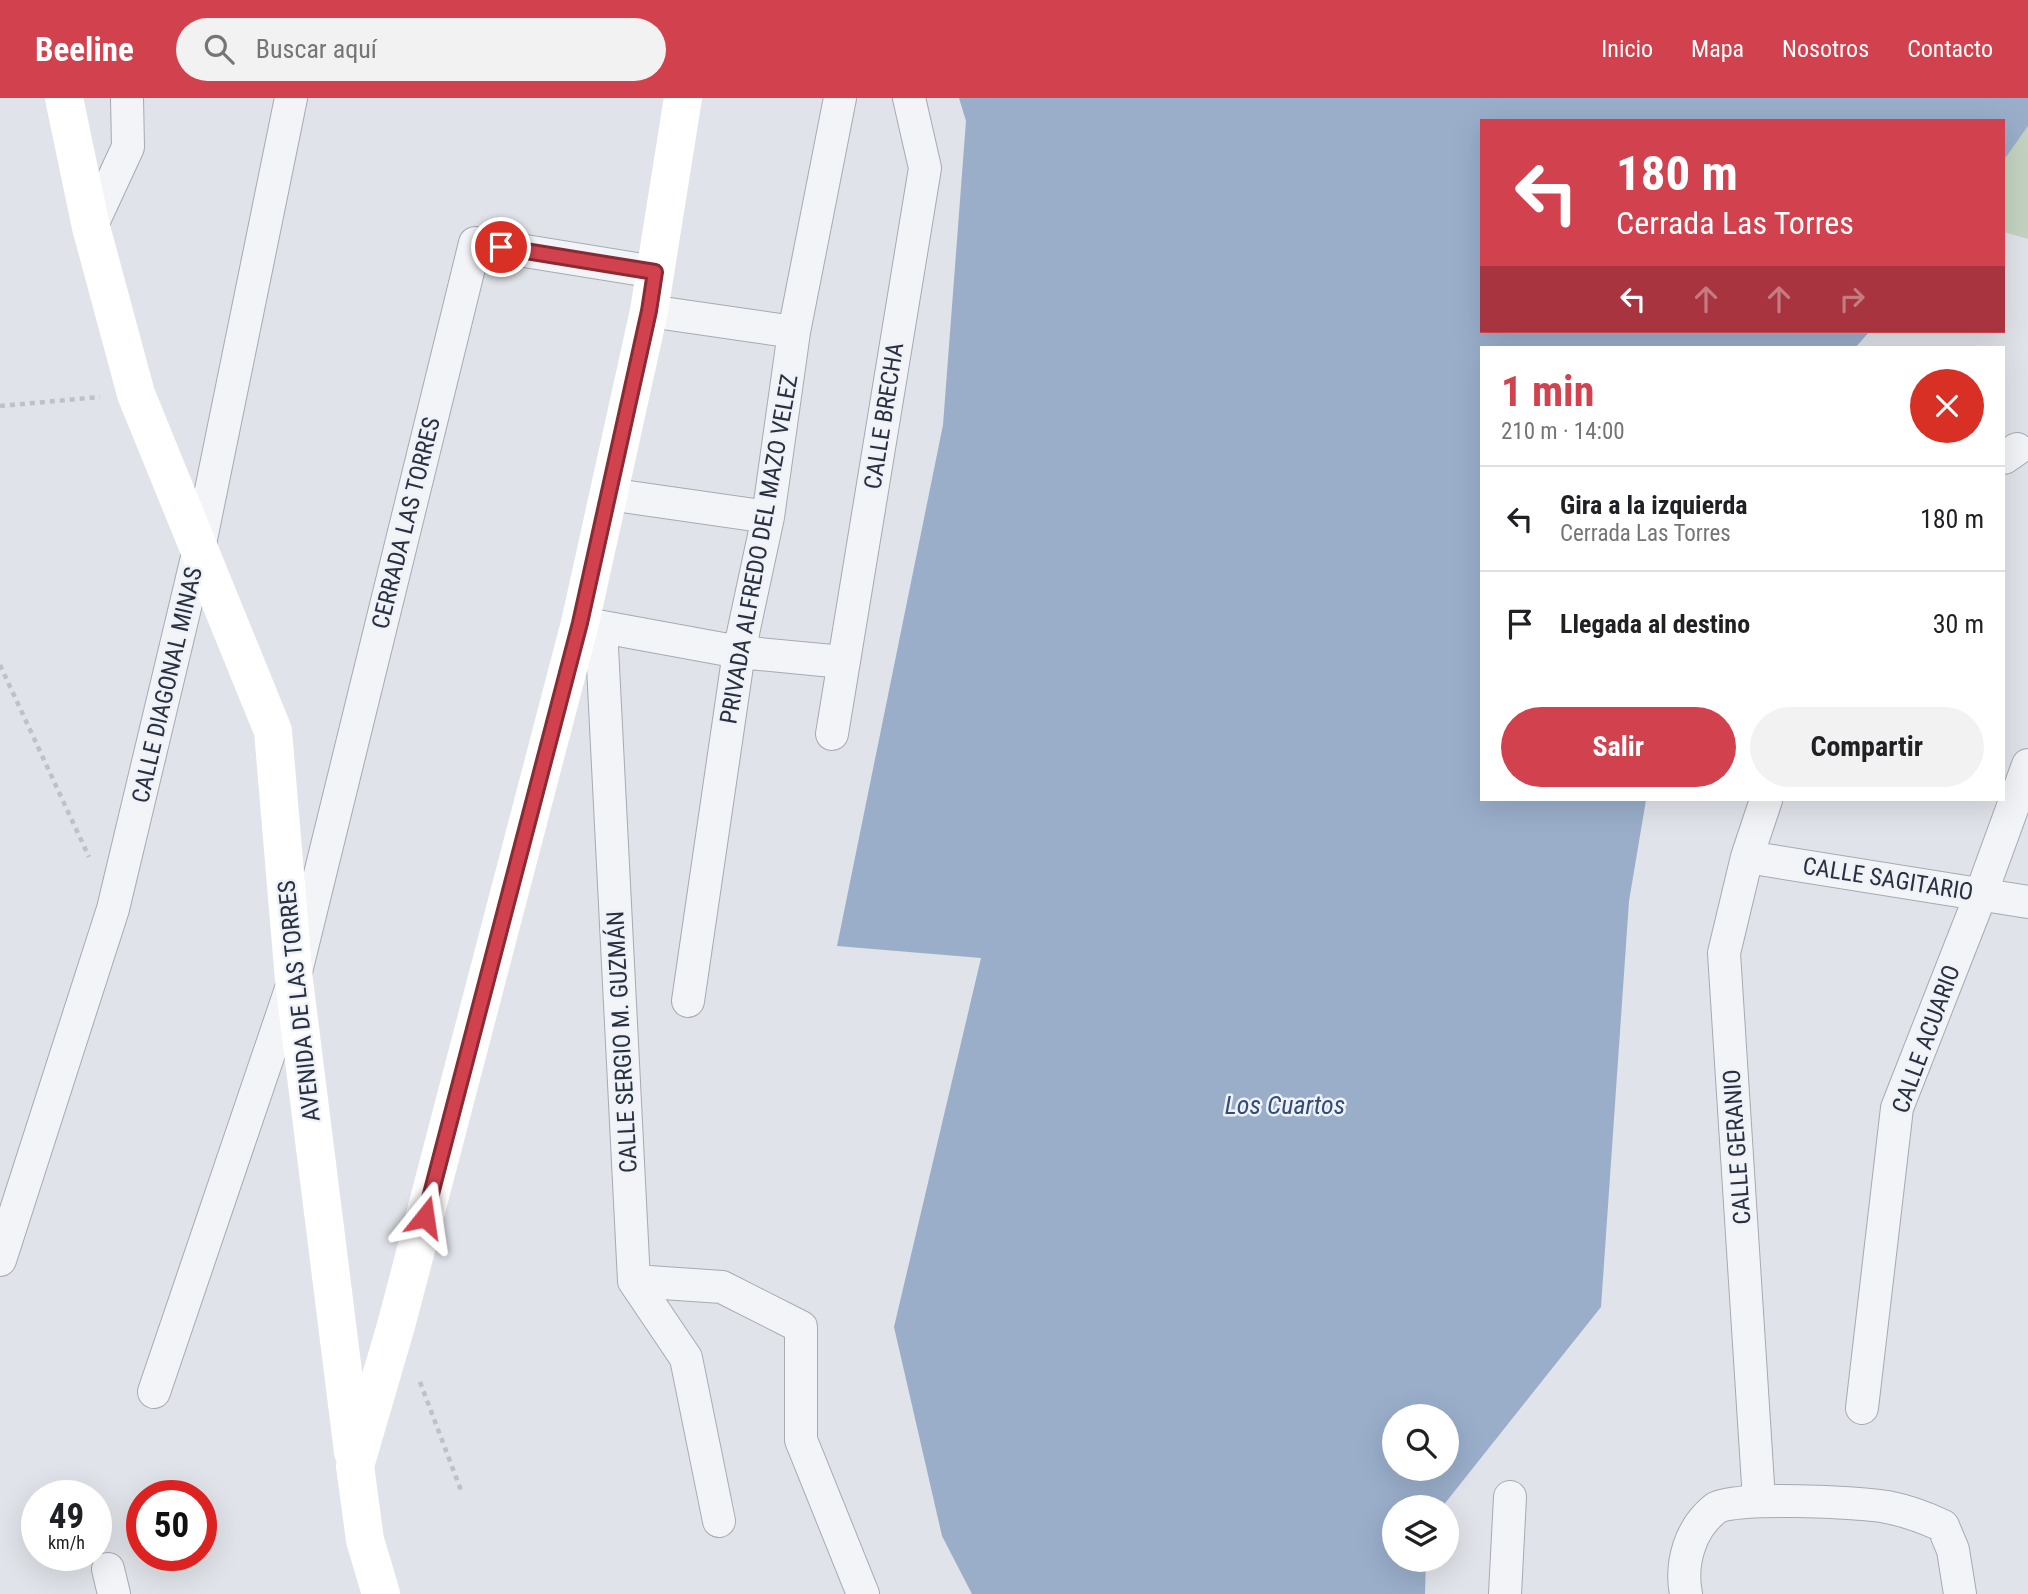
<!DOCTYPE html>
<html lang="es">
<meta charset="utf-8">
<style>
body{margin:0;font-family:"Roboto Condensed",sans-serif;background:#f2f2f2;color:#202124;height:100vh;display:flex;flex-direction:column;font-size:26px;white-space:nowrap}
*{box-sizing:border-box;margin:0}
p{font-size:23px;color:#757577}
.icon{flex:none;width:38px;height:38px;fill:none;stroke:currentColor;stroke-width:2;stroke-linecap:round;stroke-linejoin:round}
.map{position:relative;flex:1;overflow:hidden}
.panel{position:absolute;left:1480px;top:248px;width:525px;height:455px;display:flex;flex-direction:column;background:#fff;border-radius:0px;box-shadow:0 7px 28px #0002}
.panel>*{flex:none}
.hud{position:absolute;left:1480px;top:21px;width:525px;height:214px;border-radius:0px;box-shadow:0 7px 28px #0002;background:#d1424e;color:#fff;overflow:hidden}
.tools{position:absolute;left:1382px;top:1306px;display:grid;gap:14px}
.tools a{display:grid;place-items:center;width:77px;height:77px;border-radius:50%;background:#fff;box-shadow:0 7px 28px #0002;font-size:35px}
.speed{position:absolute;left:21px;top:1382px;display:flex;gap:14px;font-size:35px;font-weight:700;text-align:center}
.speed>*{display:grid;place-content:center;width:91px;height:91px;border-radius:50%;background:#fff;box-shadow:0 7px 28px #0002;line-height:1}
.speed small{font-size:18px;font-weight:400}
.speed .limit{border:10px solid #d22;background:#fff;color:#111}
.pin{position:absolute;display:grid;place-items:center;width:60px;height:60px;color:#fff;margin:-30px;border:4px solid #fff;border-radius:50%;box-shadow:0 2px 7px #0007}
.me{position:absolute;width:77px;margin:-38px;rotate:15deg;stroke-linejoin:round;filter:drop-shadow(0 0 5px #0008)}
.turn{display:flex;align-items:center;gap:24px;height:147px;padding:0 21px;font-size:32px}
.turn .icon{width:91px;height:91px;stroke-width:2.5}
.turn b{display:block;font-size:49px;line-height:60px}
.lanes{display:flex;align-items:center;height:66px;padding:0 21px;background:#0003;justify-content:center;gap:35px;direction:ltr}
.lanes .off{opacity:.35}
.round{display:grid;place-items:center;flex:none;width:74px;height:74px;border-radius:37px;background:#f2f2f2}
.summary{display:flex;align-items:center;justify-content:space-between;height:119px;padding:0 21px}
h1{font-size:42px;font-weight:700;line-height:52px;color:#d1424e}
.primary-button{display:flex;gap:14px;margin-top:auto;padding:14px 21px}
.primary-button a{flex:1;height:80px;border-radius:42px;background:#d1424e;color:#fff;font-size:28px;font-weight:700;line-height:80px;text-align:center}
.primary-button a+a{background:#f2f2f2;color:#202124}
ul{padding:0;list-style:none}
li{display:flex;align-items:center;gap:21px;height:105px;padding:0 21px;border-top:2px solid #e0e0e0}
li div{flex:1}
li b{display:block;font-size:26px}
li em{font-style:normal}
header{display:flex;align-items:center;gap:42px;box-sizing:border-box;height:98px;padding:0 35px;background:#d1424e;color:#fff}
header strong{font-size:33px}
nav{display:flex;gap:38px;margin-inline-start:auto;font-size:24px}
.search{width:490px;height:63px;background:#f2f2f2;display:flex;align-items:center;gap:18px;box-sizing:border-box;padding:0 24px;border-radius:38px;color:#757577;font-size:26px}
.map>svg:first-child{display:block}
</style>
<header>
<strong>Beeline</strong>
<div class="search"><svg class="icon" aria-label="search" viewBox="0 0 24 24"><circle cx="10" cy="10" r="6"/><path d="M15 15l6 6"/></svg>Buscar aquí</div>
<nav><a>Inicio</a><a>Mapa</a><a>Nosotros</a><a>Contacto</a></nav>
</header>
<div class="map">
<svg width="2028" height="1496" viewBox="0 0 2028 1496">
<rect width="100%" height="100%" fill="#e0e3e9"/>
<!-- green -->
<path fill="#c4d3c1" d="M2028,28V141L2004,134V62Z"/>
<!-- water -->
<path fill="#9aaeca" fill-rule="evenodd" d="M959,0H2028V28L2004,62V23H1482V233H1870L1855,250H1482V702H1646L1629,803L1601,1209L1442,1409H1395V1461H1426L1425,1496H972L942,1438L894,1229L981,860L837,848L943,327L966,23ZM1395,1318H1447V1370H1395Z"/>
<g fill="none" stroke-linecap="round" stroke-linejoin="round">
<!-- street casing -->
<g stroke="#a5aab3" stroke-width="34">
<path id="street" d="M91,129L128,49L127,0
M649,213L794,234
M2004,360L2017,351
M608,396L768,419
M581,525L739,554L843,564
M601,529L634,1183
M832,636L925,70L909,0
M1747,759L2028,804
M688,903L739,554L768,419L794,234L840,0
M0,1162L113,811L199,451L291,0
M634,1183L722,1189L801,1229V1342L863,1496
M634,1183L686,1260L719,1423
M154,1294L294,882L475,145L655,174
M1862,1310L1897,1010L1981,796L2028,667
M1759,1402L1724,855L1747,759L1766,702
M108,1471L114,1496
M1505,1496L1510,1399
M1686,1496C1680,1465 1690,1430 1716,1410C1732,1398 1863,1404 1887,1409C1907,1413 1924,1419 1943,1428L1953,1452L1960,1496"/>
</g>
<!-- path -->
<path stroke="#bec1c8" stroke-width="4.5" stroke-dasharray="5 5" stroke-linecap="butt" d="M0,308L100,299
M0,567L89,759
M420,1284L462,1395"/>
<!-- street -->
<use href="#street" stroke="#f3f4f7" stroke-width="32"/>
<!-- secondary -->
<path stroke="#fff" stroke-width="38" d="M64,0L91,129L136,296L273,633L294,882L353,1354
M381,1496L365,1442L355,1368L397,1224L580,525L649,213L683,0"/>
</g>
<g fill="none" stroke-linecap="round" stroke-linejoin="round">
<!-- route casing -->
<g stroke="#882b33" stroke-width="18">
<path id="route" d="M425,1119L580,525L649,213L655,174L501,149"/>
</g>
<!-- route -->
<use href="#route" stroke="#d1424e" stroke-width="12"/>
</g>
<g text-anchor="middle" stroke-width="5" stroke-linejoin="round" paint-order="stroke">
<!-- street labels -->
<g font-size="24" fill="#283041" stroke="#eff2f7">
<text transform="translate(884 318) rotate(-81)" y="8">CALLE BRECHA</text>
<text transform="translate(406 425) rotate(-76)" y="8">CERRADA LAS TORRES</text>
<text transform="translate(759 451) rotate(-80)" y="8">PRIVADA ALFREDO DEL MAZO VELEZ</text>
<text transform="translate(167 587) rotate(-77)" y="8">CALLE DIAGONAL MINAS</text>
<text transform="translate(1888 781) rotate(9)" y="8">CALLE SAGITARIO</text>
<text transform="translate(299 903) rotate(-96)" y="8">AVENIDA DE LAS TORRES</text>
<text transform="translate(1926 941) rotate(-70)" y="8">CALLE ACUARIO</text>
<text transform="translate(622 944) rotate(-93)" y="8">CALLE SERGIO M. GUZMÁN</text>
<text transform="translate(1737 1049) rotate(-94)" y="8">CALLE GERANIO</text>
</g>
<!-- water labels -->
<g font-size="26" font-style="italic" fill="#314c76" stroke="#eff2f7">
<text x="1285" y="1016">Los Cuartos</text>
</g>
</g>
</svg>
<div class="tools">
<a><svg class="icon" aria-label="search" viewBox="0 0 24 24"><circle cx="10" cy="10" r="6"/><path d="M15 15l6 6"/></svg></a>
<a><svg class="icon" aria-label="layers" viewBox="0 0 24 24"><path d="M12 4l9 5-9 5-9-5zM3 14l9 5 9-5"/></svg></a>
</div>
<div class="speed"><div>49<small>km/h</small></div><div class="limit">50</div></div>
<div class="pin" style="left:501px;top:149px;background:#d93025"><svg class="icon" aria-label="arrive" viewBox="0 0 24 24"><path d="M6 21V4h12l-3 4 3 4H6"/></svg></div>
<svg class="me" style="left:425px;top:1119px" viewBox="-20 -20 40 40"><path d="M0-17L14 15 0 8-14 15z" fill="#d1424e" stroke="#fff" stroke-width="4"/></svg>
<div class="hud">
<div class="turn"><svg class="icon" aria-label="left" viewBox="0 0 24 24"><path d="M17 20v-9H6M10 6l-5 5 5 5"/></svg><div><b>180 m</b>Cerrada Las Torres</div></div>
<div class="lanes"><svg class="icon" aria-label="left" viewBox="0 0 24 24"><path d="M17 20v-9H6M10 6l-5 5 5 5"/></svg><svg class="icon off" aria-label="ahead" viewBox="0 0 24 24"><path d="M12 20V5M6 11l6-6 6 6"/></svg><svg class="icon off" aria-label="ahead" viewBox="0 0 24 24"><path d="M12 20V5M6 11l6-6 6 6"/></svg><svg class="icon off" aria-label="right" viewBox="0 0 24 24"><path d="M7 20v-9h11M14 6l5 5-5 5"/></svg></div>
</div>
<section class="panel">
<div class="summary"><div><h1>1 min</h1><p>210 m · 14:00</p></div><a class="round" style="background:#d93025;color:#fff"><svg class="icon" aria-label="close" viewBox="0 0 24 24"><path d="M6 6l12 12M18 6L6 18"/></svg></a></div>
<ul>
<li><svg class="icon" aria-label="left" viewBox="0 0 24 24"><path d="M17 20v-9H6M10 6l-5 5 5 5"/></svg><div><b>Gira a la izquierda</b><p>Cerrada Las Torres</p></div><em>180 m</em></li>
<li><svg class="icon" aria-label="arrive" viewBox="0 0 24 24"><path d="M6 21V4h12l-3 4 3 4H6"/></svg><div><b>Llegada al destino</b></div><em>30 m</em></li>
</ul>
<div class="primary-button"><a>Salir</a><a>Compartir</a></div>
</section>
</div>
